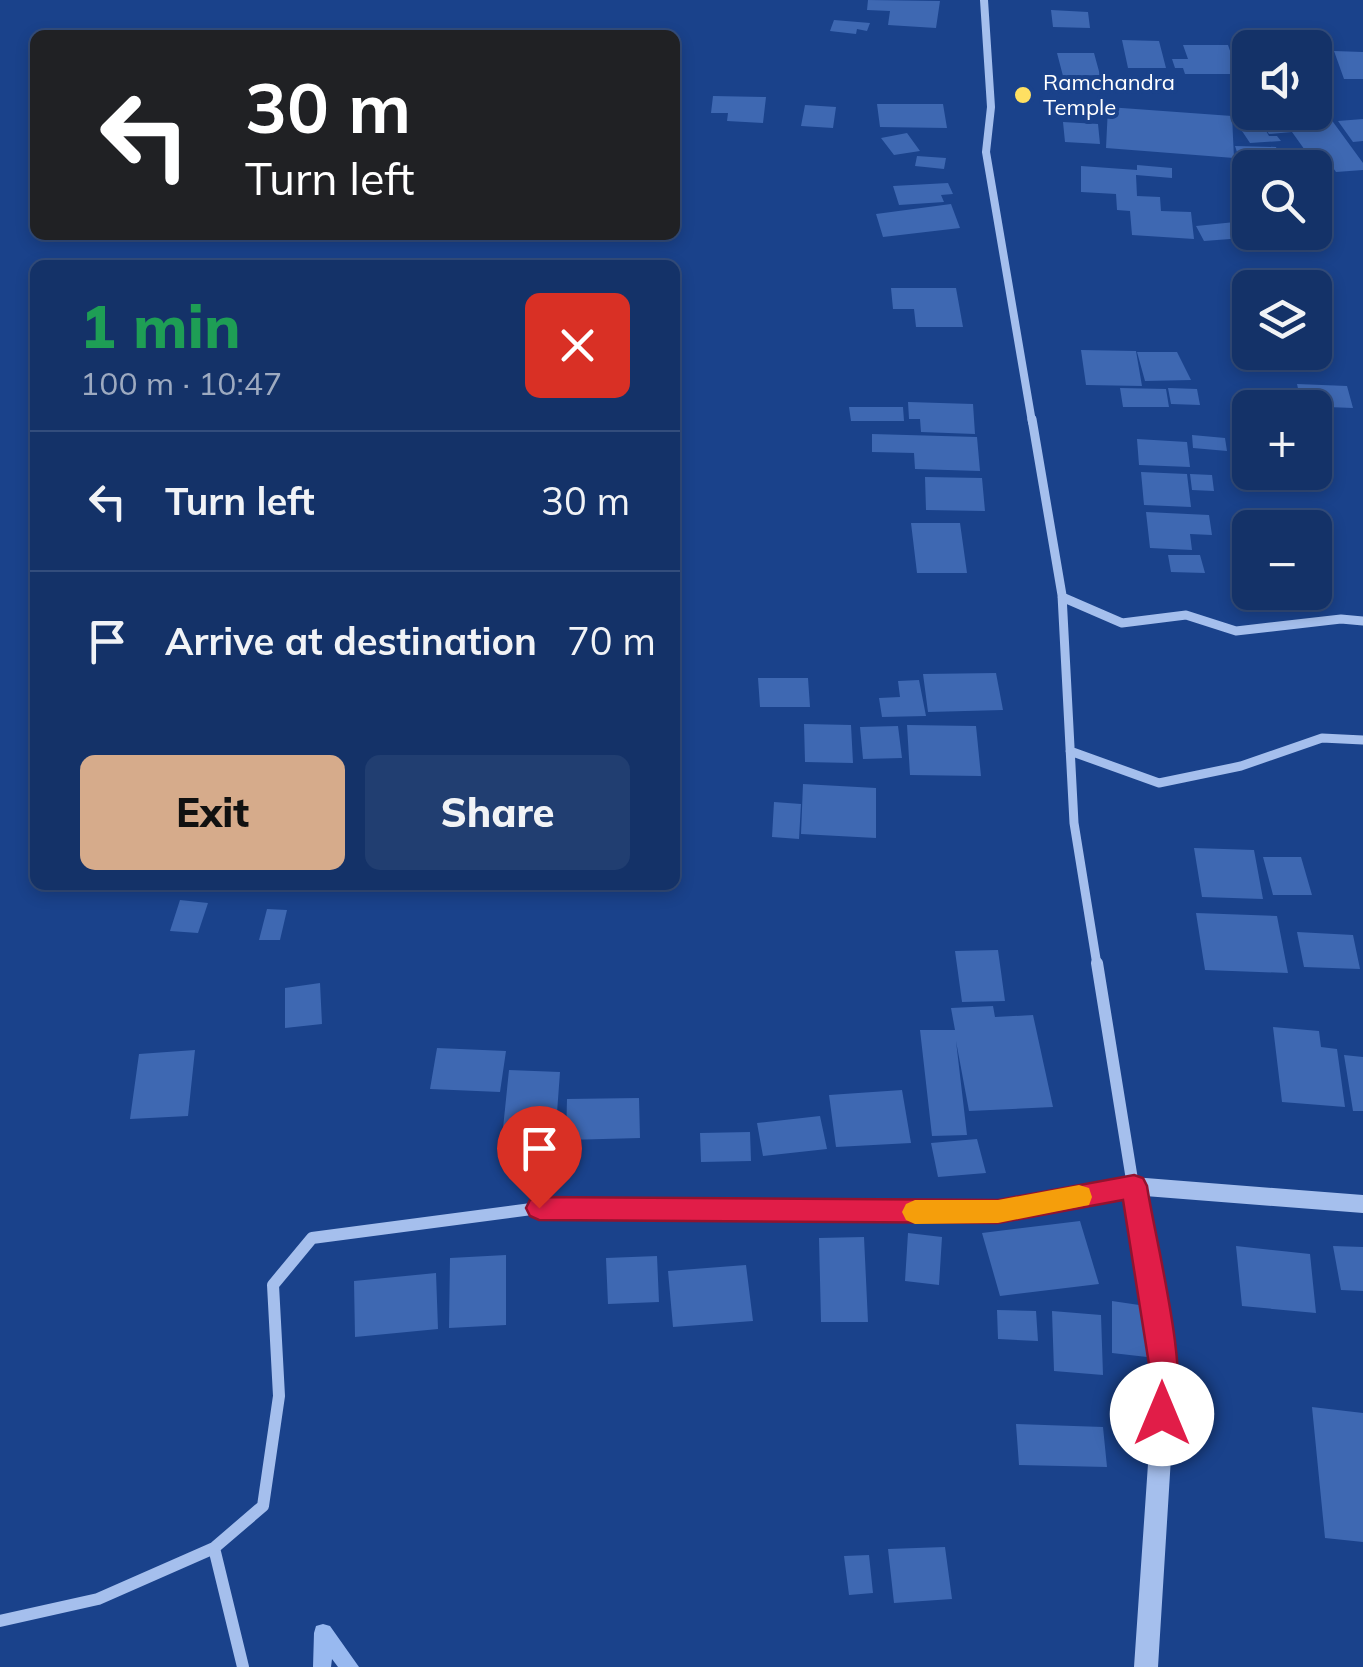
<!DOCTYPE html>
<meta charset="utf-8">
<style>
body{margin:0;font-family:Mulish,sans-serif;background:#213e71;color:#f1f3f6;height:100vh;display:flex;flex-direction:column;font-size:38px;white-space:nowrap}
*{box-sizing:border-box;margin:0}
p{font-size:32px;color:#9daac0}
.icon{flex:none;width:55px;height:55px;fill:none;stroke:currentColor;stroke-width:2;stroke-linecap:round;stroke-linejoin:round}
.map{position:relative;flex:1;overflow:hidden}
.details{position:absolute;left:30px;top:260px;width:650px;height:630px;display:flex;flex-direction:column;background:#143268;border-radius:15px;box-shadow:0 5px 15px #0003,0 0 0 2px #334d7c}
.details>*{flex:none}
.top-card{position:absolute;left:30px;top:30px;width:650px;height:210px;border-radius:15px;box-shadow:0 5px 15px #0003,0 0 0 2px #334d7c;background:#202124;color:#fff;overflow:hidden}
.controls{position:absolute;left:1232px;top:30px;display:grid;gap:20px}
.controls a{display:grid;place-items:center;width:100px;height:100px;border-radius:15px;background:#143268;box-shadow:0 5px 15px #0003,0 0 0 2px #334d7c;font-size:50px}
.pin{position:absolute;display:grid;place-items:center;width:85px;height:85px;color:#fff;margin:-102px -42px;border-radius:50% 50% 50% 0;rotate:-45deg;box-shadow:0 0 10px #0007}
.pin .icon{rotate:45deg}
.me{position:absolute;width:110px;margin:-55px;rotate:0deg;stroke-linejoin:round;filter:drop-shadow(0 0 8px #0008)}
.turn{display:flex;align-items:center;gap:35px;height:210px;padding:0 50px;font-size:45px}
.turn .icon{width:130px;height:130px;stroke-width:2.5}
.turn b{display:block;font-size:70px;line-height:85px}
.round{display:grid;place-items:center;flex:none;width:105px;height:105px;border-radius:15px;background:#213e71}
.head{display:flex;align-items:center;justify-content:space-between;height:170px;padding:0 50px}
h1{font-size:60px;font-weight:800;line-height:75px;color:#1e9e55}
.button{display:flex;gap:20px;margin-top:auto;padding:20px 50px}
.button a{flex:1;height:115px;border-radius:15px;background:#d6ab8b;color:#111;font-size:40px;font-weight:800;line-height:115px;text-align:center}
.button a+a{background:#213e71;color:#f1f3f6}
ul{padding:0;list-style:none}
li{display:flex;align-items:center;gap:30px;height:140px;padding:0 50px;border-top:2px solid #334d7c}
li div{flex:1}
li b{display:block;font-size:38px}
li em{font-style:normal}
.map>svg:first-child{display:block}
</style>
<div class="map">
<svg width="1363" height="1667" viewBox="0 0 1363 1667">
<rect width="100%" height="100%" fill="#1a428b"/>
<g fill="none" stroke-linecap="round" stroke-linejoin="round">
<!-- stream -->
<path fill="#98b9f0" fill-rule="evenodd" d="M323,1624L330,1626L359,1667H338L332,1659L331,1667H313L314,1633L316,1626Z"/>
</g>
<!-- building -->
<path fill="#3e68b2" d="M868,0L940,1L936,28L888,25L890,11L867,10Z
M1051,10L1088,12L1090,28L1053,27Z
M834,20L870,23L867,31L857,29L856,34L830,31Z
M550,28L596,32V35H547Z
M1122,40L1159,41L1166,68H1128Z
M1183,45H1228L1238,74H1185L1183,68H1175L1172,59H1188Z
M1334,51L1363,52V79H1344Z
M1057,53H1094L1100,75L1063,76Z
M713,96L766,97L763,123L727,121L728,113H711Z
M877,104H943L947,128L880,127Z
M805,105L836,107L833,128L801,126Z
M1108,107L1232,116L1234,158L1106,148Z
M1325,111L1363,163V170L1336,172L1327,159L1312,160L1292,132L1269,134L1262,124L1269,136H1277L1281,141L1250,143L1236,122Z
M1363,119V141L1353,142L1338,121Z
M1063,122L1098,124L1100,144L1065,142Z
M907,133L920,151L894,155L881,138Z
M1235,146L1276,147L1281,162L1240,161Z
M917,156L946,158L944,169L915,166Z
M1137,165L1172,168V178L1136,175L1137,196L1160,197L1161,211L1191,212L1194,239L1132,235L1130,211L1117,210L1116,194L1081,192V166L1137,170Z
M948,183L953,194L941,195L944,202L899,205L893,186Z
M951,204L960,228L883,237L876,214Z
M1235,222L1243,238L1204,241L1196,226Z
M1250,226V232L1285,236L1245,239L1239,227Z
M891,288H956L963,327H916L914,309H893Z
M1081,350L1136,351L1142,386L1086,385Z
M1137,352H1177L1191,380L1145,381Z
M1297,384L1347,386L1353,408L1302,406Z
M1120,388L1166,389L1169,407H1123Z
M1168,388L1197,389L1200,405L1171,404Z
M908,402L973,404L975,434L921,432L920,419H909Z
M849,407H903L904,421H851Z
M872,434L977,437L980,471L915,469L914,453L872,452Z
M1192,435L1225,438L1227,451L1193,448Z
M1137,439L1187,442L1190,467L1139,465Z
M1141,472L1187,474L1191,507L1144,505Z
M1190,474L1212,475L1214,491L1192,490Z
M925,477L982,478L985,511L926,510Z
M1146,512L1209,515L1212,535L1190,534L1192,550L1150,548Z
M911,523H960L967,573H917Z
M1168,555H1200L1205,573L1171,572Z
M996,673L1003,710L928,712L923,674Z
M758,678H808L810,707H760Z
M919,680L926,716L882,717L879,698L900,697L898,681Z
M804,724L851,725L853,763L805,762Z
M907,725L976,726L981,776L910,775Z
M898,726L902,758L863,759L860,727Z
M803,784L876,788V838L801,834Z
M774,802L801,804L799,839L772,837Z
M1194,848L1254,850L1263,899L1202,897Z
M1263,857H1301L1312,895H1273Z
M180,900L208,903L198,933L170,931Z
M267,909L287,910L280,940H259Z
M1196,913L1277,916L1288,973L1205,970Z
M1297,932L1353,935L1360,969L1304,967Z
M998,950L1005,1001L962,1002L955,951Z
M320,983L322,1024L285,1028V988Z
M993,1006L995,1017L1033,1015L1053,1107L969,1111L956,1041L967,1135L932,1136L920,1030H955L951,1008Z
M1273,1027L1319,1031L1321,1047L1337,1049L1345,1107L1282,1102Z
M437,1048L506,1051L500,1092L430,1089Z
M195,1050L188,1116L130,1119L139,1054Z
M1344,1055L1363,1057V1111H1353Z
M509,1070L560,1072L555,1140L502,1138Z
M902,1090L911,1143L836,1147L829,1095Z
M639,1098L640,1138L566,1140L567,1099Z
M820,1116L827,1149L763,1156L757,1123Z
M750,1132L751,1161L701,1162L700,1133Z
M977,1139L986,1173L938,1177L931,1143Z
M1080,1221L1099,1284L1000,1296L982,1233Z
M908,1233L942,1237L939,1285L905,1281Z
M864,1237L868,1322H821L819,1238Z
M1236,1246L1310,1254L1316,1313L1242,1306Z
M1333,1246L1363,1247V1291L1341,1290Z
M506,1255V1325L449,1328L450,1258Z
M657,1256L659,1302L608,1304L606,1258Z
M746,1265L753,1321L673,1327L668,1271Z
M436,1273L438,1329L355,1337L354,1281Z
M1112,1301L1146,1306L1147,1357L1112,1353Z
M997,1310L1036,1311L1038,1341L998,1339Z
M1052,1311L1101,1315L1103,1375L1054,1371Z
M1312,1407L1363,1413V1542L1325,1538Z
M1016,1424L1103,1427L1107,1467L1019,1465Z
M945,1547L952,1599L894,1603L888,1549Z
M869,1555L873,1593L849,1595L844,1556Z"/>
<g fill="none" stroke-linecap="round" stroke-linejoin="round">
<!-- minor-far2 -->
<path stroke="#a5bfed" stroke-width="8" d="M984,0L991,107L986,152L1032,422"/>
<!-- minor-far1 -->
<path stroke="#a5bfed" stroke-width="9" d="M1032,419L1062,595L1074,823L1097,965
M1062,597L1122,623L1186,615L1236,631L1341,619L1363,621
M1070,751L1159,783L1241,766L1322,738L1363,740"/>
<!-- minor -->
<path stroke="#a5bfed" stroke-width="12" d="M214,1548L243,1667
M0,1621L98,1599L214,1548L263,1506L279,1396L273,1285L312,1238L539,1208L998,1212L1133,1186L1097,963"/>
<!-- tertiary -->
<path fill="#a5bfed" fill-rule="evenodd" d="M1133,1177L1363,1195V1213L1145,1196L1176,1377L1158,1667H1134L1154,1377L1123,1186L1126,1180Z"/>
</g>
<!-- route -->
<path fill="#e11d48" stroke="#92132f" stroke-width="2.5" d="M1134,1175L1143,1178L1147,1186C1155,1239 1192,1380 1173,1423L1162,1427L1152,1423L1148,1414L1151,1377L1123,1200L998,1223L539,1220L530,1216L526,1208L530,1200L539,1197L998,1200Z"/>
<!-- slow -->
<path fill="#f59e0b" d="M1079,1185L1089,1188L1092,1197L1089,1205L998,1223L915,1224L906,1220L902,1212L906,1204L915,1200H998Z"/>
<!-- markers -->
<circle fill="#ffe062" stroke="#1a428b" stroke-width="4" cx="1023" cy="95" r="10"/>
<g text-anchor="middle" stroke-width="8" stroke-linejoin="round" paint-order="stroke">
<!-- far-poi labels -->
<g font-size="22" fill="#fff" stroke="#1a428b" text-anchor="start">
<text x="1043" y="90">Ramchandra<tspan x="1043" dy="25">Temple</tspan></text>
</g>
</g>
</svg>
<div class="controls">
<a><svg class="icon" aria-label="sound" viewBox="0 0 24 24"><path d="M4 9h4l5-4v14l-5-4H4zM17 9q2 3 0 6"/></svg></a>
<a><svg class="icon" aria-label="search" viewBox="0 0 24 24"><circle cx="10" cy="10" r="6"/><path d="M15 15l6 6"/></svg></a>
<a><svg class="icon" aria-label="layers" viewBox="0 0 24 24"><path d="M12 4l9 5-9 5-9-5zM3 14l9 5 9-5"/></svg></a>
<a>+</a>
<a>−</a>
</div>
<div class="pin" style="left:539px;top:1208px;background:#d93025"><svg class="icon" aria-label="arrive" viewBox="0 0 24 24"><path d="M6 21V4h12l-3 4 3 4H6"/></svg></div>
<svg class="me" style="left:1162px;top:1414px" viewBox="-20 -20 40 40"><circle r="19" fill="#fff"/><path d="M0-13L10 11 0 6-10 11z" fill="#e11d48"/></svg>
<div class="top-card">
<div class="turn"><svg class="icon" aria-label="left" viewBox="0 0 24 24"><path d="M17 20v-9H6M10 6l-5 5 5 5"/></svg><div><b>30 m</b>Turn left</div></div>
</div>
<section class="details">
<div class="head"><div><h1>1 min</h1><p>100 m · 10:47</p></div><a class="round" style="background:#d93025;color:#fff"><svg class="icon" aria-label="close" viewBox="0 0 24 24"><path d="M6 6l12 12M18 6L6 18"/></svg></a></div>
<ul>
<li><svg class="icon" aria-label="left" viewBox="0 0 24 24"><path d="M17 20v-9H6M10 6l-5 5 5 5"/></svg><div><b>Turn left</b></div><em>30 m</em></li>
<li><svg class="icon" aria-label="arrive" viewBox="0 0 24 24"><path d="M6 21V4h12l-3 4 3 4H6"/></svg><div><b>Arrive at destination</b></div><em>70 m</em></li>
</ul>
<div class="button"><a>Exit</a><a>Share</a></div>
</section>
</div>
